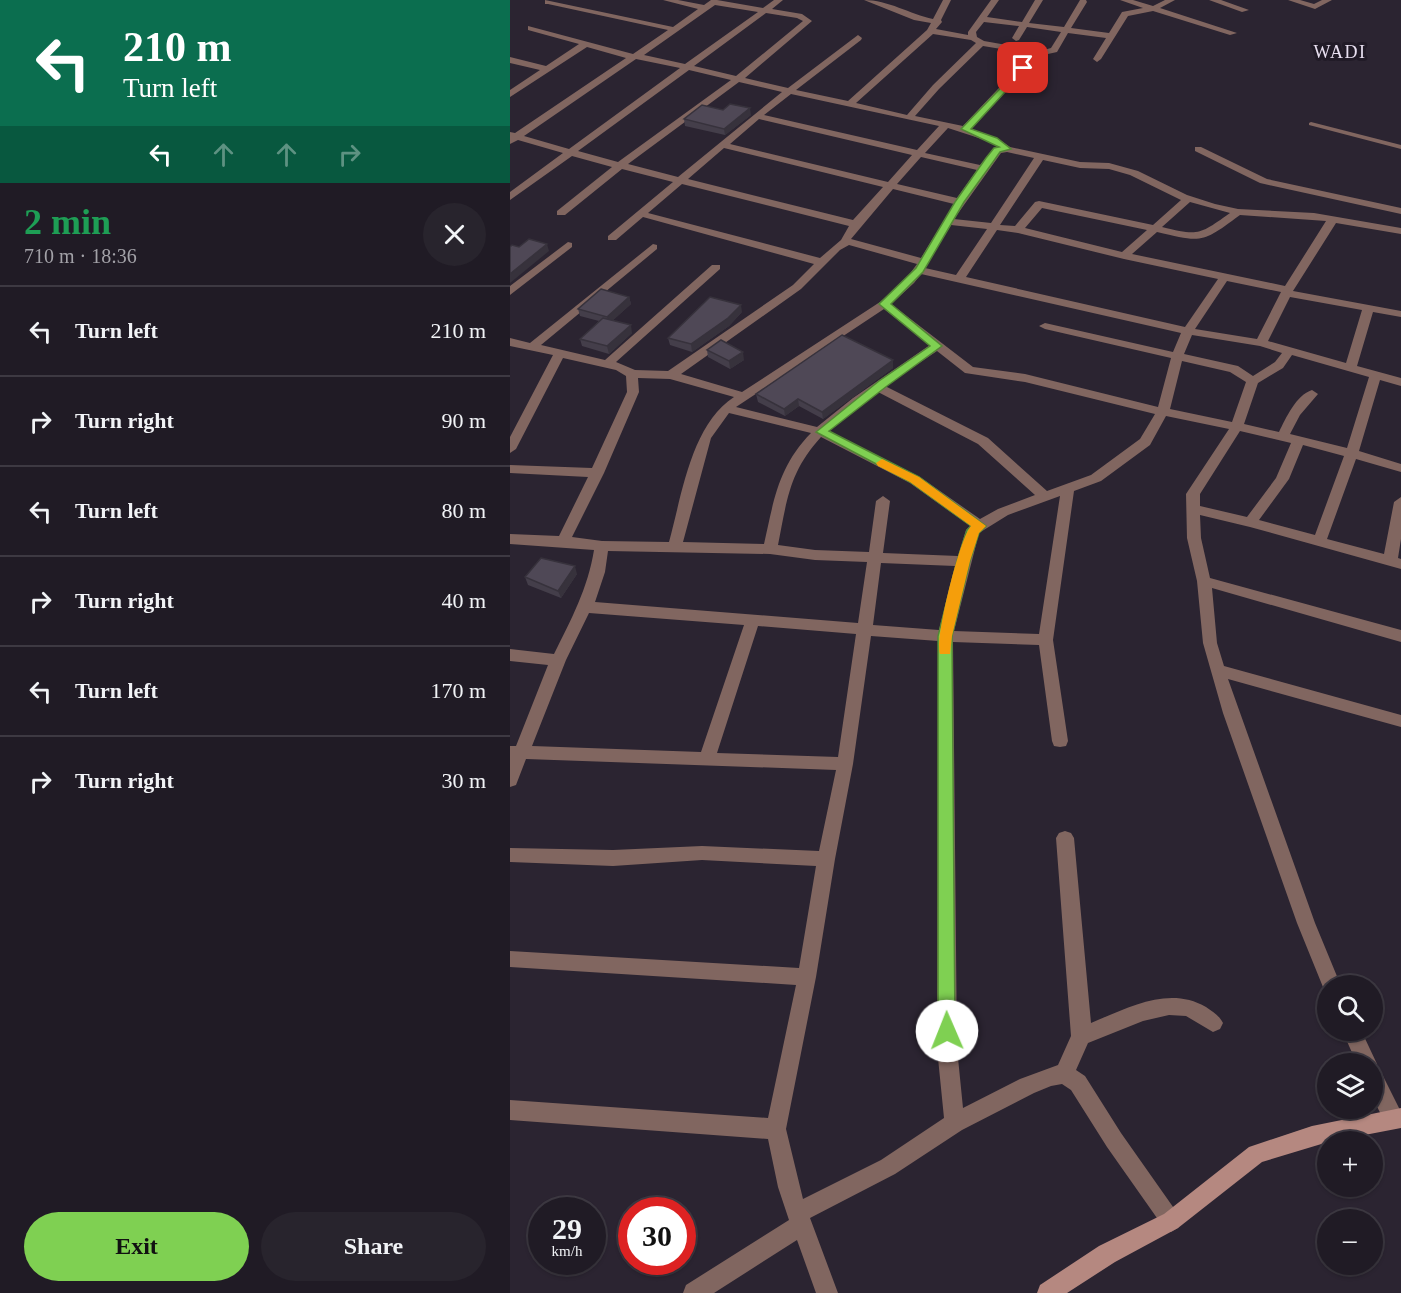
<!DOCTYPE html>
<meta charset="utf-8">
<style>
body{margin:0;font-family:Georgia,serif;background:#28242d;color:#f1f3f6;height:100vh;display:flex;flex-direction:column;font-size:22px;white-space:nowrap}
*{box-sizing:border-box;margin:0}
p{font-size:20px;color:#a2a1a7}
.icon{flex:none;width:33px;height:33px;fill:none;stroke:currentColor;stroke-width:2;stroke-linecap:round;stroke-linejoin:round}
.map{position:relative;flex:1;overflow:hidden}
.drawer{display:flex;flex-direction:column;background:#201b25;width:510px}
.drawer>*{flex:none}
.banner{background:#0b6e4f;color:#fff;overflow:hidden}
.buttons{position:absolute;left:807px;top:975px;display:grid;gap:12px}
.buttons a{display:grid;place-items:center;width:66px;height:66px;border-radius:50%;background:#201b25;box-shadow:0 2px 4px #0004,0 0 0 2px #3d3942;font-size:30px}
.speed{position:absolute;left:18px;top:1197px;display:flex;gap:12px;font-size:30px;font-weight:700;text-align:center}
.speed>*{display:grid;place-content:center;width:78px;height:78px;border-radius:50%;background:#201b25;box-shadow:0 2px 4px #0004,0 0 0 2px #3d3942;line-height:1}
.speed small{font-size:15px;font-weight:400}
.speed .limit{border:9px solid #d22;background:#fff;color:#111}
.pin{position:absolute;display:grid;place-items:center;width:51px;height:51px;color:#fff;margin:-26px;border-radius:12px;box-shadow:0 3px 9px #0006}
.me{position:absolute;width:66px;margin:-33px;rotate:359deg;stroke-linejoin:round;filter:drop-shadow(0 0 4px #0008)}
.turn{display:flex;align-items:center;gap:21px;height:126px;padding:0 24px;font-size:27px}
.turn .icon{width:78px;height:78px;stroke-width:2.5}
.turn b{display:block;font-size:42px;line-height:51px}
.lanes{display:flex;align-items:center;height:57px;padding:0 24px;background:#0003;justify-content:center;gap:30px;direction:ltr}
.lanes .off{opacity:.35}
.round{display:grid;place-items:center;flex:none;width:63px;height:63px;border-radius:32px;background:#28242d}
.head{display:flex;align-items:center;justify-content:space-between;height:102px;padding:0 24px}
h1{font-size:36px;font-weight:700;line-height:45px;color:#1e9e55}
.button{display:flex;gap:12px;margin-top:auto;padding:12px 24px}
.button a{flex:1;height:69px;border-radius:36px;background:#7fd052;color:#111;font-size:24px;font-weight:700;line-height:69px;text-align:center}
.button a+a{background:#28242d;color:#f1f3f6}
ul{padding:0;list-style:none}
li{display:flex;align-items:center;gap:18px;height:90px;padding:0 24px;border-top:2px solid #3d3942}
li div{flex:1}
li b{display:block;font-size:22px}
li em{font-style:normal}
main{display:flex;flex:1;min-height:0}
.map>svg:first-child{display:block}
</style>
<main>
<section class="drawer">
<div class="banner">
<div class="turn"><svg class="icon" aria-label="left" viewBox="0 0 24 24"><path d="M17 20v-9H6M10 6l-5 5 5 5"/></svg><div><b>210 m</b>Turn left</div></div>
<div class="lanes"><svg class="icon" aria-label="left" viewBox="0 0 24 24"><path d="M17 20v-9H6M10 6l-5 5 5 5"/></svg><svg class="icon off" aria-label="ahead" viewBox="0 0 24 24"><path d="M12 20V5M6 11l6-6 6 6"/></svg><svg class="icon off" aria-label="ahead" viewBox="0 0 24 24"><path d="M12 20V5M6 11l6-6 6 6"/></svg><svg class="icon off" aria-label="right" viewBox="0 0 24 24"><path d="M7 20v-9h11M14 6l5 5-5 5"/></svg></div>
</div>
<div class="head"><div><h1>2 min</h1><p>710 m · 18:36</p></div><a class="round"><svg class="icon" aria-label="close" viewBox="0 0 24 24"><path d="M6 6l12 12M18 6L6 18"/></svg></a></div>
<ul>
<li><svg class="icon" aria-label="left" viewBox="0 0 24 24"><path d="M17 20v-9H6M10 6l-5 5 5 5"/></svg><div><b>Turn left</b></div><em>210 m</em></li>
<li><svg class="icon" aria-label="right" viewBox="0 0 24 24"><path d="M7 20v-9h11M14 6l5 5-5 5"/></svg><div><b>Turn right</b></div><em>90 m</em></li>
<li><svg class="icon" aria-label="left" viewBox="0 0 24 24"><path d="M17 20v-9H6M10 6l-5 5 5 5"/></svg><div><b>Turn left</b></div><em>80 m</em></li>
<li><svg class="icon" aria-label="right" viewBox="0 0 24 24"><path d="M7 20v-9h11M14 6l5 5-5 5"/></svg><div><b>Turn right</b></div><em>40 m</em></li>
<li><svg class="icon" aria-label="left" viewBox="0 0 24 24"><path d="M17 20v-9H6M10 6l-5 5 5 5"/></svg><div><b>Turn left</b></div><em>170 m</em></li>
<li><svg class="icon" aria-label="right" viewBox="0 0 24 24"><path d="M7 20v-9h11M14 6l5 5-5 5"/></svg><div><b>Turn right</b></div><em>30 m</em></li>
</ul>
<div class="button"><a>Exit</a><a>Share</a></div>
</section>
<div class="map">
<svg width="891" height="1293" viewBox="0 0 891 1293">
<rect width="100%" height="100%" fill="#2b2431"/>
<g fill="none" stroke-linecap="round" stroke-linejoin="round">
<!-- lane -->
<path fill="#816660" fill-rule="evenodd" d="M801,122L891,145V149L799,125V123Z"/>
<!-- street -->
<path fill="#816660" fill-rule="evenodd" d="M35,0L163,27L188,9L153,0H168L194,5L201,0H207L253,8L264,0H273L262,9L292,14L302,21L235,78L278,88L348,35L352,38L351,40L286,90L338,101L417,30L421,23L404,20L354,0C378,0 400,14 423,19L433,0H441L431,20L432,22L426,29L458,35V32L481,0H489L477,17L512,22L525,0H533L519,23L554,27L570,0H576L577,2L561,28L599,33L612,12L633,8L610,0H623L643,6L655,0H665L650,8L727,33L720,35L643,11L618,16L591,59L587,62L583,59L596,38L558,33L547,52L529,56L461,129L487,138L500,147L570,162L599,163L628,171L677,195L705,204L728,209L804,213L891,228V234L826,223L783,291L891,311V317L863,312L847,366L891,378V386L870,380L849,451L891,464V472L846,459L817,539L874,554L884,502L891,497V539L888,558L891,559V569L740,527L690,515L691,538L700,578L891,630V642L702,588L707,643L714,666L891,715V727L718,679L805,923L831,986H818V993L815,992L787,923L713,713L693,643L687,581L677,538L676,494L719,429L656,416L640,445L591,481L564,491L543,640L558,741L556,746L550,747L544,746L542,741L529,645L443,642L447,1048L453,1108L510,1079L548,1065L561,1036L546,838L549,833L555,831L561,833L564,838L581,1023C617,1008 659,985 696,1007C703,1012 709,1015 713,1023L710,1029L703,1032L676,1016L659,1015L633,1021L578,1043L566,1070L575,1076L611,1133L668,1214L672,1221L668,1228L661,1232L654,1228L597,1147L561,1090L552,1084L541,1086L524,1093L452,1130L385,1174L300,1218L328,1293H306L287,1240L204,1293H173L176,1285L279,1220L268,1187L258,1139L0,1120V1100L258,1118L286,985L0,967V951L289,968L306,866L192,860L103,866L0,862V848L103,850L192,846L309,851L326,770L16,759L6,785L0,787V746H6L38,665L0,661V649L44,654C61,620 78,588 84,550L0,544V534L49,536L78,477L0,473V465L82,468L117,392L116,376L106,370L53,358L6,449L0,453V437L43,355L0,346V338L20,343L143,244L147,245V249L31,345L95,360L202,265H210V269L106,362L125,370L158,371L283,285L304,264L133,217L106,240H98V236L163,182L112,169L55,215H47V211L102,167L62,156L0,200V192L53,153L8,140L0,144V132L5,133L116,58L77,47L0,97V90L30,70L0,63V57L36,66L69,44L18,30V26L123,54L158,30L38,4H35ZM205,5L248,12L175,64L134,55ZM256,13L287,18L293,21L226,76L184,66ZM474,22L509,26L502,38L506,41L509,40L517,27L551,32L541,48L530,51L474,41L467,37L466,32ZM423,34L461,40L466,43L423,85L397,115L346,103ZM473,46L521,54L453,126L405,116L429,89ZM126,59L170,68L59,149L14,136ZM179,70L221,80L108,162L68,151ZM229,82L272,92L168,177L118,164ZM281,94L429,126L407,150L254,115ZM249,119L402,155L378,182L220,144ZM438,128L481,142L488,147L485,148L470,165L415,153ZM214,148L373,187L343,220L178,179ZM497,152L524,158L481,223L444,219L491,153ZM411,157L467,170L447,198L387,184ZM533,160L570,168L599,169L620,175L671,200L643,225L529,201L525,202L505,226L490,225ZM172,184L339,226L331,240L310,258L138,213ZM383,189L444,204L411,258L341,239ZM680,202L720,213C689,235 689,236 652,227ZM532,208L637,230L612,252L515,228ZM730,215L816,221L775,286L622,254L647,232C693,243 692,243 730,215ZM441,225L477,229L446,275L415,268ZM487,230L508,233L614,259L708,279L675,327L456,277ZM339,245L407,264L396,279L370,302L232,392L171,374L291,289L330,250ZM411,274L671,333L663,352L535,323L529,326L535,329L661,358L648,407L515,374L463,367L381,304L404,283ZM717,281L771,292L747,339L685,329ZM780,297L852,310L836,363L758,341ZM374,309L420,345L343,398L307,427L226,407ZM682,335L750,346L772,353L765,362L743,376L728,366L674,354ZM427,351L455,373L515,382L645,414L630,439L581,475L537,491L478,438L375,386ZM782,355L859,377L837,448L780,434L790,415L808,394L802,390C786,395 776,418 769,432L734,424L748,383L773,368ZM672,361L720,372L736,382L722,422L660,409ZM128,378L160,379L224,397C181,425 172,495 159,542L92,541L62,537L94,473L129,392ZM368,392L468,444L525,495L488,509L470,519L410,477L319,431ZM219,413L301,433C268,467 264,500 254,544L173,542L201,438ZM730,431L781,443L766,478L737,517L690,506V494ZM311,437L400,483L460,526L456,530L448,556L373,553L380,501L373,496L366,501L359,552L305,550L268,545C277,500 279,472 311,437ZM793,445L834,456L805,535L749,520L779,479ZM550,496L529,634L444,631L469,533L498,515ZM98,551L260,554L305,560L357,562L348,623L85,602L95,572ZM371,563L445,566L429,630L363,625ZM79,613L234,625L191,752L22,746L56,660ZM248,626L346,634L328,757L207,753ZM361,636L428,641L427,1048L434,1118L371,1160L293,1199L276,1129L306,977L325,859L343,764Z
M699,0H711L739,10L732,12Z
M778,0H790L804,4L812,0H822L805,9Z
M685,147H691L757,179L891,208V214L750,183L685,151Z
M58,242L62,243V247L0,295V286Z
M832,1030H851L867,1064L866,1067L869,1068L891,1112V1126L884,1129L877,1126L862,1097V1064H847Z"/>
<!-- secondary -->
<path fill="#b58880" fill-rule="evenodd" d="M891,1108V1128L818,1142L752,1162L668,1228L605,1262L557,1293H527L530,1285L589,1246L654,1214L739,1147L802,1126Z"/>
</g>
<!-- wall -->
<path fill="#443e4a" d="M241,115L215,135L175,126L174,119Z
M119,297L121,304L103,320L122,333L99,354L72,346L70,339L89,321L70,316L68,309Z
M232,312L219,326L182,352L160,345L158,338Z
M197,350L234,360L220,369L198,357Z
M383,360V368L313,419L289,406L275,416L248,402L246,394Z
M67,574L51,598L18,585L15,577Z"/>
<!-- shaded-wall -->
<path fill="#37323c" d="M240,108L241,115L215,135L214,129Z
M37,244L39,251L0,283V274Z
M119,297L121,304L99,324L97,317Z
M231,305L232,312L219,326L182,352L181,344Z
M121,325L122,333L99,354L97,346Z
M233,352L234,360L220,369L219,361Z
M383,360V368L313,419L312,412Z
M288,399L289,406L275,416L274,409Z
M65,566L67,574L51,598L48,591Z"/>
<!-- building -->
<path fill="#4f4856" stroke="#37323c" stroke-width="1.5" d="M220,104L240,108L214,129L174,119L192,105L213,110Z
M19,239L37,244L0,274V247L2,245L9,247Z
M91,289L119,297L97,317L68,309Z
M200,297L231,305L218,318L181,344L158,338Z
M93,318L121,325L97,346L70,339Z
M332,335L383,360L312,412L288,399L274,409L246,394Z
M211,340L233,352L219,361L197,350Z
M31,558L65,566L48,591L15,577Z"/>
<!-- route -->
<path fill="#7fd052" stroke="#538735" stroke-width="1.5" d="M511,67L517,68L461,129L487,138L501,149L490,152L483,162L454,202L413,272L381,304L432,346L377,386L319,431L409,477L476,526L469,533L460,561L442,636L445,1031L443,1037L437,1040L430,1037L428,1031V636L447,561L457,530L461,526L400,482L306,432L369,381L420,346L369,304L406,268L445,202L476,158L484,148L489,147L451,129Z"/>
<!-- slow -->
<path fill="#f59e0b" d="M372,459L409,477L476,526L469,533L460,561L442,636L440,654H430C424,640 450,537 461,526L400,482L368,466L366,463Z"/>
<g text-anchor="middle" stroke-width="6" stroke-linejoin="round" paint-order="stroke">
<!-- far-quarter labels -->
<g font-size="18" letter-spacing="1.5" fill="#e9e0f1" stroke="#211b27">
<text x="830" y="58">WADI</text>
</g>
</g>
</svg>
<div class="buttons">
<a><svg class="icon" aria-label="search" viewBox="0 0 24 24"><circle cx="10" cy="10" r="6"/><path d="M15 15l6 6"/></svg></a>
<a><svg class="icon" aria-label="layers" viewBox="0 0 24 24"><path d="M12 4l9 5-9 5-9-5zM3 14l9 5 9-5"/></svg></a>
<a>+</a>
<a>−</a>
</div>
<div class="speed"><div>29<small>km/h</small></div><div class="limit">30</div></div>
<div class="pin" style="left:513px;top:68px;background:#d93025"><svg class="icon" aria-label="arrive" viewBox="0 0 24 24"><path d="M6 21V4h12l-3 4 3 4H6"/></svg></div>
<svg class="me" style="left:437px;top:1031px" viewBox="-20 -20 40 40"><circle r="19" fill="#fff"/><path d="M0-13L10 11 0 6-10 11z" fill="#7fd052"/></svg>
</div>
</main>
